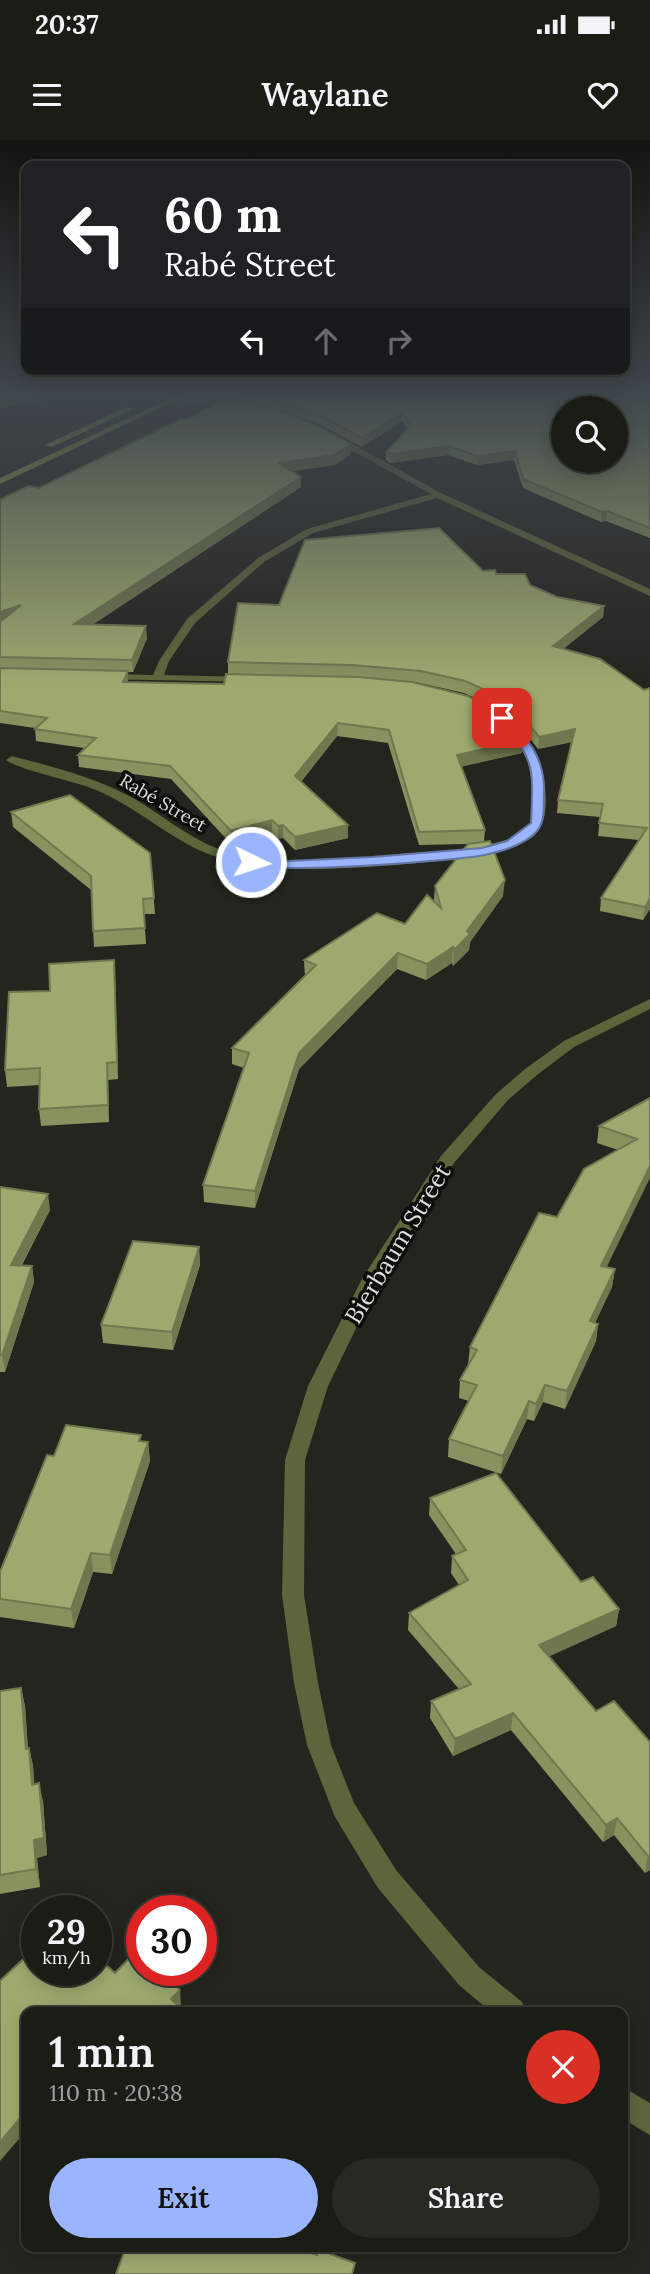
<!DOCTYPE html>
<meta charset="utf-8">
<style>
body{margin:0;font-family:Lora,serif;background:#272923;color:#f1f3f6;height:100vh;display:flex;flex-direction:column;font-size:26px;white-space:nowrap}
*{box-sizing:border-box;margin:0}
p{font-size:23px;color:#9fa1a1}
.icon{flex:none;width:38px;height:38px;fill:none;stroke:currentColor;stroke-width:2;stroke-linecap:round;stroke-linejoin:round}
.map{position:relative;flex:1;overflow:hidden}
.details{position:absolute;left:21px;top:1867px;width:607px;height:245px;display:flex;flex-direction:column;background:#1a1c16;border-radius:14px;box-shadow:0 4px 18px #0003,0 0 0 2px #383a35}
.details>*{flex:none}
.hud{position:absolute;left:21px;top:21px;width:609px;height:214px;border-radius:14px;box-shadow:0 4px 18px #0003,0 0 0 2px #383a35;background:#202124;color:#fff;overflow:hidden}
.tools{position:absolute;left:551px;top:256px;display:grid;gap:14px}
.tools a{display:grid;place-items:center;width:77px;height:77px;border-radius:50%;background:#1a1c16;box-shadow:0 4px 18px #0003,0 0 0 2px #383a35;font-size:35px}
.speed{position:absolute;left:21px;top:1755px;display:flex;gap:14px;font-size:35px;font-weight:700;text-align:center}
.speed>*{display:grid;place-content:center;width:91px;height:91px;border-radius:50%;background:#1a1c16;box-shadow:0 4px 18px #0003,0 0 0 2px #383a35;line-height:1}
.speed small{font-size:18px;font-weight:400}
.speed .limit{border:10px solid #d22;background:#fff;color:#111}
.pin{position:absolute;display:grid;place-items:center;width:60px;height:60px;color:#fff;margin:-30px;border-radius:14px;box-shadow:0 4px 10px #0006}
.me{position:absolute;width:77px;margin:-38px;rotate:94deg;stroke-linejoin:round;filter:drop-shadow(0 0 5px #0008)}
.turn{display:flex;align-items:center;gap:24px;height:147px;padding:0 28px;font-size:32px}
.turn .icon{width:91px;height:91px;stroke-width:2.5}
.turn b{display:block;font-size:49px;line-height:60px}
.lanes{display:flex;align-items:center;height:66px;padding:0 28px;background:#0003;justify-content:center;gap:35px;direction:ltr}
.lanes .off{opacity:.35}
.round{display:grid;place-items:center;flex:none;width:74px;height:74px;border-radius:37px;background:#272923}
.summary{display:flex;align-items:center;justify-content:space-between;height:119px;padding:0 28px}
h1{font-size:42px;font-weight:600;line-height:52px}
.button{display:flex;gap:14px;margin-top:auto;padding:14px 28px}
.button a{flex:1;height:80px;border-radius:42px;background:#9ab5fd;color:#111;font-size:28px;font-weight:600;line-height:80px;text-align:center}
.button a+a{background:#272923;color:#f1f3f6}
.status{display:flex;justify-content:space-between;align-items:center;height:49px;padding:0 35px;background:#1a1c16;direction:ltr}
.status svg{height:19px;fill:currentColor}
header{display:flex;justify-content:space-between;align-items:center;height:91px;padding:0 28px;background:#1a1c16;font-size:32px;font-weight:600}
.map>svg:first-child{display:block}
</style>
<div class="status"><b>20:37</b><svg viewBox="0 0 49 12"><path d="M0 12V9h3v3zM5 12V6h3v6zM10 12V3h3v9zM15 12V0h3v12zM26 1h20v11H26zM47 4h2v5h-2z"/></svg></div>
<header><svg class="icon" aria-label="menu" viewBox="0 0 24 24"><path d="M4 6h16M4 12h16M4 18h16"/></svg>Waylane<svg class="icon" aria-label="heart" viewBox="0 0 24 24"><path d="M12 20l-8-8c-3-5 5-10 8-4 3-6 11-1 8 4z"/></svg></header>
<div class="map">
<svg width="650" height="2134" viewBox="0 0 650 2134">
<rect width="100%" height="100%" fill="#23251e"/>
<g fill="none" stroke-linecap="round" stroke-linejoin="round">
<!-- minor -->
<path fill="#5d663b" fill-rule="evenodd" d="M160,254L237,264L241,266L237,268L157,258Z
M327,293H333L441,353L650,449V456L437,358L313,393L264,422L195,483L169,521L164,535L248,537L253,540L252,542L100,539V535L104,534L153,535L159,521L187,479L258,418L307,389L431,354L327,297Z
M501,575C517,581 532,602 538,618C546,637 552,679 535,695C507,723 319,732 274,728C258,727 242,724 227,720C178,708 142,669 96,650C76,641 18,630 6,620L12,616C53,627 95,637 133,658C166,677 196,705 235,714C256,719 277,721 298,721C335,722 508,714 528,688C533,681 531,670 532,662C533,616 523,610 495,578Z
M650,859V869L574,907L537,935L508,960L454,1023L380,1139L328,1246L305,1320L304,1455L318,1543L331,1605L354,1663L396,1730L479,1827L522,1862L526,1872H491L459,1845L378,1748L335,1677L307,1605L294,1543L282,1455L285,1320L308,1246L362,1139L441,1016L496,954L525,929L564,901Z
M623,1947L650,1963V1995L623,1979Z"/>
<!-- major -->
<path fill="#96a74a" fill-rule="evenodd" d="M189,250H198L0,344V338Z
M126,267L133,269L52,307L45,305Z"/>
</g>
<!-- wall -->
<path fill="#87925f" d="M650,251V398L606,381L601,382L523,348L514,320L477,325L448,315L391,323L386,320V312L408,289L402,281L362,307L317,283L275,269L235,262V255Z
M351,304V314L335,325L291,331L301,347L92,485L147,498L133,532H128V542L224,544L228,534V522L279,465L483,431L530,445L557,457L604,466L603,477L563,509L644,550L650,769L643,780L600,771L601,758L639,700L598,696L600,677L557,673L558,660L572,602L538,609L518,583L496,567L464,553L420,543L401,541L522,613L461,626L485,690L484,701L503,756L470,802L469,810L453,826L452,823L426,840L397,829L299,929L255,1068L204,1062L203,1045L244,928L232,924V908L305,837L304,820L405,784L434,761L435,746L468,704L419,705L388,603L337,596L301,642L348,698L295,710L283,698L278,699L272,693L231,704L171,639L79,627L78,615L84,608L36,601L35,588L0,583V360L39,348Z
M11,672L150,713L155,774H144L146,804L94,807L91,750L13,687Z
M115,836L118,939L108,940L109,982L41,986L39,969L40,945L7,947L5,930L50,851Z
M650,958L606,1127L615,1129L612,1147L595,1183L598,1184L596,1201L565,1269L543,1262L534,1281L527,1279L501,1334L448,1317L449,1299L469,1261L459,1258L460,1240L468,1225L470,1207L557,1077L618,1010L597,1003L599,986Z
M0,1047L50,1070L22,1125L32,1126L34,1142L5,1232H0Z
M199,1107L200,1125L173,1210L103,1203L101,1185Z
M142,1302H148L150,1321L112,1434L93,1432L74,1488L0,1477V1432L54,1316Z
M430,1358L581,1442L619,1469L616,1486L549,1516L596,1571L650,1602V1730L645,1733L614,1695L603,1702L511,1590L453,1616L430,1578L431,1561L459,1549L408,1490L409,1473L459,1445L451,1433L452,1416L456,1414L429,1375Z
M21,1548L25,1566L28,1608H29L33,1626L34,1644L43,1661L47,1715L37,1718L40,1747L0,1754V1551Z"/>
<!-- shaded-wall -->
<path fill="#6e774e" d="M54,250H78V255L0,268V258Z
M402,273V281L362,307V298Z
M351,304V314L335,325L279,333V323Z
M449,306L448,315L391,323L392,314Z
M515,311L514,320L477,325V316Z
M301,337V347L75,496L74,484Z
M607,371L606,381L601,382L602,372Z
M21,465L0,483V472Z
M604,466L603,477L552,518L553,506Z
M146,486L147,498L133,532L132,520Z
M128,531V543L123,542Z
M338,583L337,596L295,649V636Z
M575,589L574,601L538,609L539,597Z
M523,600L522,613L456,628L457,615Z
M272,680V693L231,704V691Z
M283,685V698L278,699V686Z
M348,685V698L295,710V697Z
M505,740L503,756L470,802L469,810L453,826L454,810Z
M650,758V769L643,780L645,767Z
M453,807L452,823L426,840L427,824Z
M398,813L397,829L299,929L255,1068V1051L299,913Z
M114,820L115,836L118,939L117,922Z
M650,1026V1038L599,1143L601,1126Z
M48,1054L50,1070L13,1141L11,1125Z
M199,1107L200,1125L173,1210L172,1192Z
M32,1126L34,1142L5,1232L2,1215Z
M615,1129L612,1147L587,1199L590,1181Z
M598,1184L596,1201L565,1269L567,1251Z
M545,1245L543,1262L534,1281L536,1264Z
M529,1261L527,1279L501,1334L503,1316Z
M148,1302L150,1321L112,1434L110,1415Z
M91,1413L93,1432L74,1488L71,1469Z
M619,1469L616,1486L537,1522L539,1505Z
M21,1548L25,1566L29,1627L26,1609Z
M513,1573L511,1590L453,1616L455,1599Z
M29,1608L33,1626L36,1663L32,1645Z
M39,1643L43,1661L47,1715L37,1718L40,1747L36,1729L34,1700Z
M617,1678L614,1695L603,1702L606,1685Z
M648,1716H650V1730L645,1733Z
M180,1850L181,1866L175,1872L171,1859Z
M26,1971V1991L0,2021V2002Z"/>
<!-- building -->
<path fill="#9daa6f" stroke="#6e774e" stroke-width="2" fill-rule="evenodd" d="M0,250H54L0,258Z
M245,250L650,251V388L607,371L602,372L523,339L515,311L477,316L449,306L392,314L386,312L412,285L402,273L362,298L317,274L275,260L235,255ZM564,268H616V320H564Z
M220,261L272,268L309,282L351,304L335,315L279,323L301,337L74,484L146,486L132,520L0,517V482L21,465L0,472V360L11,354L29,346L39,348L181,279L186,280Z
M439,388L483,431L495,430L496,434H525L530,445L557,457L604,466L553,506L600,519L644,550L650,548V758L645,767L601,758L647,688L599,683L603,664L558,660L575,589L539,597L518,571L497,555L465,541L421,531L352,525L228,522L238,463L279,465L305,400Z
M0,528L128,531L123,542L224,544L226,534L358,537L412,542L468,556L492,568L512,584L523,600L457,615L485,690L419,692L389,590L338,583L295,636L348,685L295,697L283,685L278,686L272,680L231,691L170,626L78,615L96,598L35,589L47,578L0,571Z
M70,655L150,713L154,758L143,759L145,788L93,791L91,736L11,672Z
M490,701L505,740L467,791L470,794L454,810L453,807L427,824L398,813L299,913L255,1051L203,1045L249,913L232,908L316,825L304,820L377,773L405,784L427,755L441,768L435,746L468,704Z
M114,820L117,922L107,923L108,965L39,969L40,928L5,930L9,852L50,851L49,824Z
M650,958V1026L601,1126L615,1129L590,1181L598,1184L567,1251L545,1245L536,1264L529,1261L503,1316L449,1299L477,1245L460,1240L477,1210L470,1207L539,1073L557,1077L584,1029L637,999L599,986Z
M0,1047L48,1054L11,1125L32,1126L2,1215H0Z
M133,1101L199,1107L172,1192L101,1185Z
M66,1285L141,1295L139,1301L148,1302L110,1415L91,1413L71,1469L0,1459V1432L47,1315L54,1316Z
M496,1333L581,1442L593,1437L619,1469L539,1505L596,1571L614,1561L650,1602V1716H648L617,1678L606,1685L513,1573L455,1599L431,1561L471,1544L409,1473L468,1440L452,1416L466,1410L430,1358Z
M21,1548L26,1609L29,1608L32,1645L39,1643L44,1698L34,1700L36,1729L0,1735V1551Z
M37,1806V1830H96V1816L115,1833L137,1810L142,1815V1830H159L180,1850L171,1859L185,1872H26V1971L0,2002V1841Z
M126,2107H294L317,2115L319,2110L355,2123L352,2134H116Z"/>
<!-- sky -->
<linearGradient id="sky" x2="0" y2="1"><stop stop-color="#131410"/><stop offset="0.46" stop-color="#3f464c"/><stop offset="1" stop-color="#3f464c" stop-opacity="0"/></linearGradient>
<rect width="650" height="548" fill="url(#sky)"/>
<!-- route -->
<path fill="#9ab5fd" stroke="#6476a4" stroke-width="2" d="M498,576H506C527,596 544,618 544,649C543,664 547,683 534,694C521,706 502,711 485,715C454,721 264,736 245,722L251,718L288,721L372,717L482,708L507,701L531,683C533,633 537,617 498,580Z"/>
<g text-anchor="middle" stroke-width="7" stroke-linejoin="round" paint-order="stroke">
<!-- far-street labels -->
<g font-size="18" fill="#ddded9" stroke="#0d0e0b">
<text transform="translate(163 663) rotate(30)" y="6">Rabé Street</text>
</g>
<!-- near-street labels -->
<g font-size="24" fill="#ddded9" stroke="#0d0e0b">
<text transform="translate(398 1104) rotate(-59)" y="8">Bierbaum Street</text>
</g>
</g>
</svg>
<div class="tools">
<a><svg class="icon" aria-label="search" viewBox="0 0 24 24"><circle cx="10" cy="10" r="6"/><path d="M15 15l6 6"/></svg></a>
</div>
<div class="speed"><div>29<small>km/h</small></div><div class="limit">30</div></div>
<div class="pin" style="left:502px;top:578px;background:#d93025"><svg class="icon" aria-label="arrive" viewBox="0 0 24 24"><path d="M6 21V4h12l-3 4 3 4H6"/></svg></div>
<svg class="me" style="left:251px;top:722px" viewBox="-20 -20 40 40"><circle r="17" fill="#9ab5fd" stroke="#fff" stroke-width="3"/><path d="M0-11L8 9 0 5-8 9z" fill="#fff"/></svg>
<div class="hud">
<div class="turn"><svg class="icon" aria-label="left" viewBox="0 0 24 24"><path d="M17 20v-9H6M10 6l-5 5 5 5"/></svg><div><b>60 m</b>Rabé Street</div></div>
<div class="lanes"><svg class="icon" aria-label="left" viewBox="0 0 24 24"><path d="M17 20v-9H6M10 6l-5 5 5 5"/></svg><svg class="icon off" aria-label="ahead" viewBox="0 0 24 24"><path d="M12 20V5M6 11l6-6 6 6"/></svg><svg class="icon off" aria-label="right" viewBox="0 0 24 24"><path d="M7 20v-9h11M14 6l5 5-5 5"/></svg></div>
</div>
<section class="details">
<div class="summary"><div><h1>1 min</h1><p>110 m · 20:38</p></div><a class="round" style="background:#d93025;color:#fff"><svg class="icon" aria-label="close" viewBox="0 0 24 24"><path d="M6 6l12 12M18 6L6 18"/></svg></a></div>
<div class="button"><a>Exit</a><a>Share</a></div>
</section>
</div>
